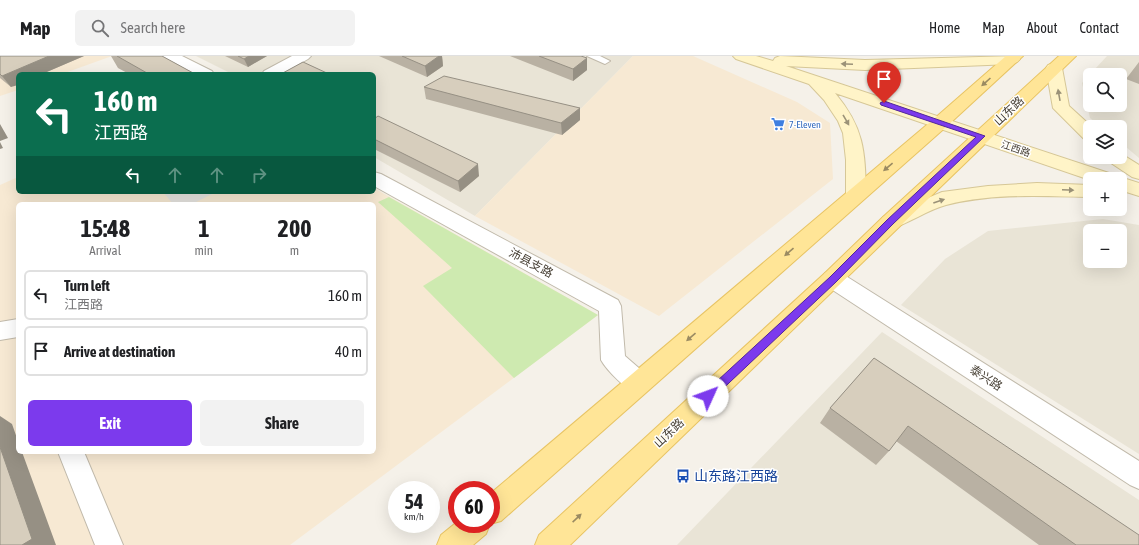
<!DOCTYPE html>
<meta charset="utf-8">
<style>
body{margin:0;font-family:"Asap Condensed","Noto Sans SC",sans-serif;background:#f2f2f2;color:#202124;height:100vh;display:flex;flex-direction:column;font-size:15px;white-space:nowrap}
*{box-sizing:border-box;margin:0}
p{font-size:13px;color:#757577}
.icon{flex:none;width:22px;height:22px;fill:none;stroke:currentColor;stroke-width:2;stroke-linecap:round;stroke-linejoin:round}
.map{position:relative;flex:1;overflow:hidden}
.drawer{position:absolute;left:16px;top:146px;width:360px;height:252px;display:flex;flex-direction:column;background:#fff;border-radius:6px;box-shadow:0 4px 16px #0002}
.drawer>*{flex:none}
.guide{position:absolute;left:16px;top:16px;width:360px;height:122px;border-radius:6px;box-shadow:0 4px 16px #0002;background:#0b6e4f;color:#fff;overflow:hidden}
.controls{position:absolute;left:1083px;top:12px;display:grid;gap:8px}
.controls a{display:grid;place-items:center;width:44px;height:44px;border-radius:6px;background:#fff;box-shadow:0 4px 16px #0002;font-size:20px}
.speed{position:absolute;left:388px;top:425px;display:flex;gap:8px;font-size:20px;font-weight:700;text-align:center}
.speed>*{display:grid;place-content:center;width:52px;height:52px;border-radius:50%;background:#fff;box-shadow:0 4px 16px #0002;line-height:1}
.speed small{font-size:10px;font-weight:400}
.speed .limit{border:6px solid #d22;background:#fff;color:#111}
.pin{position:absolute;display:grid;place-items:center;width:34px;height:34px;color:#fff;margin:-41px -17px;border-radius:50% 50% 50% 0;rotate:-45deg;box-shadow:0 0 4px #0007}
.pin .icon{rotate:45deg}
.me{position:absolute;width:44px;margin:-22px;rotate:47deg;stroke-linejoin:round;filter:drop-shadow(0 0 3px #0008)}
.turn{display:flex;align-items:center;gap:14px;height:84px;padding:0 12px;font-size:18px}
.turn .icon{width:52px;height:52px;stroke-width:2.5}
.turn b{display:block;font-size:28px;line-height:34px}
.lanes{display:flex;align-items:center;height:38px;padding:0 12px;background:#0003;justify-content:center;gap:20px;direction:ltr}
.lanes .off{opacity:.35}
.eta{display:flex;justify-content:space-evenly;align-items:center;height:68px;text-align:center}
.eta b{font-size:24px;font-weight:700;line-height:28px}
.button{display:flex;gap:8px;margin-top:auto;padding:8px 12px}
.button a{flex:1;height:46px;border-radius:6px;background:#7c3aed;color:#fff;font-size:16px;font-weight:700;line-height:46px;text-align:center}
.button a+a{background:#f2f2f2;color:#202124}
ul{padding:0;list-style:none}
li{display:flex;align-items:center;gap:12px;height:50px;margin:0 8px 6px;padding:0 4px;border:2px solid #e0e0e0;border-radius:6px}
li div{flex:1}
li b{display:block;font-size:15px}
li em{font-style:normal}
header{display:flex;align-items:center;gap:24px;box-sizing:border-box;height:56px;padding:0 20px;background:#fff;border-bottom:1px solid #e0e0e0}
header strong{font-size:19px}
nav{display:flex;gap:22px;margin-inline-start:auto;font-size:14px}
.search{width:280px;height:36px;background:#f2f2f2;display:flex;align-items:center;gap:10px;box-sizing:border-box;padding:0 14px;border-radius:6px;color:#757577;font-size:15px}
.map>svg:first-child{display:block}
</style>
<header>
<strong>Map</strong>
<div class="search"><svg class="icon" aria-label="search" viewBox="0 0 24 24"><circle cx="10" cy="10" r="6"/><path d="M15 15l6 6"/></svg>Search here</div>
<nav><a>Home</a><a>Map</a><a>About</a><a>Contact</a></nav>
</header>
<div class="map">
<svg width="1139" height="489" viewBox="0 0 1139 489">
<rect width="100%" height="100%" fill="#f5f1e9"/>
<!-- residential -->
<path fill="#e9e4d6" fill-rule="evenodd" d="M196,0H633L475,160L374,101V18H232Z
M1107,0H1139V102L1120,86V71H1101L1090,62L1082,27ZM1090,19H1120V49H1090Z
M1103,163L1139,169V398L901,249L945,203L988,175ZM1090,175H1120V205H1090Z
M882,276L1139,444V489H677Z"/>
<!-- commercial -->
<path fill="#f7e9d3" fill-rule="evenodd" d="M0,0H112L62,18H18V34L0,40Z
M633,0H693L797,46L830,67L833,123L659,260L475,160Z
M18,121V136H374V132L598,259L290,489H0V129ZM18,148H374V396H18Z"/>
<!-- green -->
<path fill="#ceeab0" d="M389,141L598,259L514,322L423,230L452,212L378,146Z"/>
<!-- parking -->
<path fill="#e6e4e0" d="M163,136H216L192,148H173Z"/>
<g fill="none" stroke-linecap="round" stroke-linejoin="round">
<!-- service casing -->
<g stroke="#c1baab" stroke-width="2">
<path id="service" d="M587,0H600L610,5L605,8Z"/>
</g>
<!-- minor casing -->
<g stroke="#c1baab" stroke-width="2">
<path id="minor" d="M162,0H182L212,15L214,18H194L165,3Z
M292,0H311L308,3L282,18H262L264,15Z
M374,116L381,118L618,244L621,250L625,300L648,320L651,327L648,334C645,335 641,338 639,337C628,337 606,313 601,304L599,255L374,130Z
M833,215L841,217L1139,405V433L1130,429L825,229L822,223L825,217Z
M18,263V281L0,284V266Z
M58,396H84L123,489H95Z"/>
</g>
<!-- secondary casing -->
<g stroke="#d6c797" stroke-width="2">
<path id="secondary" d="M733,0H756L773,5L775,2L780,0L865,4L1018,0L1020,3L1017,6L1012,8L865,14L786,10L1115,119L1117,122L1120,121L1139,127V140L1120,134V123L1090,124L835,37C864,72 865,94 866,138L863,143L856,145L849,143L846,138V104L843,77L838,65L824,44L809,28L736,3Z
M1054,7L1060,9L1062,12L1069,50L1092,71H1090V84L1084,83L1053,52L1046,12L1048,9Z
M1120,97L1139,109V123L1132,121L1108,105L1105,101H1120Z
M1037,127L1090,129V141C1043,140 992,137 946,149C927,154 910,167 890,173L883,171L880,166L883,161L942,136L988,130Z"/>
</g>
<!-- primary casing -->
<g stroke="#e8c464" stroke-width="2">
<path id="primary" d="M1006,0H1023L947,70L501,465L490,468L486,478L473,489H437L441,479L457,466V468H491V437L935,62Z
M1059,0H1076L570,489H535L539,479L825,217L883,161Z"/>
</g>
<!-- service -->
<use href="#service" fill="#fff" fill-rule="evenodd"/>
<!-- minor -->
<use href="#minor" fill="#fff" fill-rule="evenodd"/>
<!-- secondary -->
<use href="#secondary" fill="#fff4c8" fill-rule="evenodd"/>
<!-- primary -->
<use href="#primary" fill="#ffe597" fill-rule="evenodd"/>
</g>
<!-- wall -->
<path fill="#b9b1a3" d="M0,0H84L42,18H18L11,31L0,22Z
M111,0H162L195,18H129L118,12Z
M225,0H267L248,11Z
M379,0H442L443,10L427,21Z
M510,0H581L587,2V14L573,25Z
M1139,6V28L1126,23Z
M424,31L580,52V64L562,79L426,43Z
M374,63L479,120L460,136L374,93Z
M874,302L1139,489H1039L896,385L889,395L876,409L820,367L830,352Z"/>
<!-- shaded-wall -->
<path fill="#969084" d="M49,0H84L42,18H18V29L11,31L2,20Z
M249,0H267L248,11L244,3Z
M439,0H442L443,10L427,21L425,10Z
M587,2V14L573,25V13Z
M374,45L376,51L374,52Z
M580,52V64L562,79L561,67Z
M0,68L8,82L0,85Z
M0,86L3,92L0,93Z
M478,108L479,120L460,136L458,125Z
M0,360L12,368L18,385V396H22L56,489H22L0,391Z"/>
<!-- building -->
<path fill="#d7cebd" stroke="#969084" d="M0,0H49L2,20L0,18Z
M117,0H162L195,18H145L147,17Z
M238,0H249L244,3Z
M402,0H439L425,10Z
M539,0H581L587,2L573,13Z
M303,6L329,18H281Z
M444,20L580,52L561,67L424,31Z
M378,60L478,108L458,125L374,83V63Z
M874,302L1139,479V489H1076L908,370L889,395L830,352Z
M0,391L32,483L22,489H0Z"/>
<!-- one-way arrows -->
<defs><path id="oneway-solid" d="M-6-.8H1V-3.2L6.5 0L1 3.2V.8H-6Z"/></defs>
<g fill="#9b9278">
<use href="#oneway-solid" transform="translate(847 8) rotate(-177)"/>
<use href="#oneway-solid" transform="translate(1059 39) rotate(-100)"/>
<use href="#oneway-solid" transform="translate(846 64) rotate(60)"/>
<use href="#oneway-solid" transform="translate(1068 134) rotate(2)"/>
<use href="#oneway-solid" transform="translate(939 145) rotate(-19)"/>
</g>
<g fill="#9b8b62">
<use href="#oneway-solid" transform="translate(986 26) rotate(138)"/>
<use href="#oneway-solid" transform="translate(888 111) rotate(140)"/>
<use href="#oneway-solid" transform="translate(789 196) rotate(139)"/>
<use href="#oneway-solid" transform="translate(691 281) rotate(139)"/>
<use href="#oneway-solid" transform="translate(577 462) rotate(-43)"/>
</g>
<!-- route -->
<path fill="#7c3aed" stroke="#51269a" d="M884,45L985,80L893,168L836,226L712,343H704L703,340L704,337L830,221L887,164L976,81L881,49L880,47Z"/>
<!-- icons -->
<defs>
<g id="supermarket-bare" transform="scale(1.08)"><path d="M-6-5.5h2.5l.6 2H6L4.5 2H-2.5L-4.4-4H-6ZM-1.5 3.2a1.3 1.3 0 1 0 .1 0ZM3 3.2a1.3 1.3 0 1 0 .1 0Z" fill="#3f7fe0" stroke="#fff" stroke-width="2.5" paint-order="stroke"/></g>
<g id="bus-bare" transform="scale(1.08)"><path d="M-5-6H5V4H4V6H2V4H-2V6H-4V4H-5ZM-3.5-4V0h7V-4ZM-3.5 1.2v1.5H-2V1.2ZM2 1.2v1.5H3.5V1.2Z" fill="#1a4fb4" stroke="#fff" stroke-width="2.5" paint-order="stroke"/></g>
</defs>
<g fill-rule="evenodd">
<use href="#supermarket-bare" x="778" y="68"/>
<use href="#bus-bare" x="683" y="420"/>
</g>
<g text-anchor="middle" stroke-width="3" stroke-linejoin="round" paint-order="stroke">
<!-- far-shop labels -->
<g font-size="10" fill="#366cbe" stroke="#fff" text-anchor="start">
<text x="789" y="72">7-Eleven</text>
</g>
<!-- far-street labels -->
<g font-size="10" fill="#494237" stroke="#fff">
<text transform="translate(1016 92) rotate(19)" y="4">江西路</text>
</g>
<!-- street labels -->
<g font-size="12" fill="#494237" stroke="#fff">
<text transform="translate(1009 55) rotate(-43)" y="4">山东路</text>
<text transform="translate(531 207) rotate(28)" y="4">沛县支路</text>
<text transform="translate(986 322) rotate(33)" y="4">泰兴路</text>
<text transform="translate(669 377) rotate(-43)" y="4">山东路</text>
</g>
<!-- near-transit labels -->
<g font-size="14" fill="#164399" stroke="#fff" text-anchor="start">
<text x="694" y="425">山东路江西路</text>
</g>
</g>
</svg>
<div class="controls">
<a><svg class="icon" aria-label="search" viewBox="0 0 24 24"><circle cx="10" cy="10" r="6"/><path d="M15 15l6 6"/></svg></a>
<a><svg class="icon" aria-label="layers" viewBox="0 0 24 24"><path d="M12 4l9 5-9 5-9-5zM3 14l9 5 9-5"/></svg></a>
<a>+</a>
<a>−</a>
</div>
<div class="speed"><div>54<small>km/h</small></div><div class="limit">60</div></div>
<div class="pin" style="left:884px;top:47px;background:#d93025"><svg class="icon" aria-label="arrive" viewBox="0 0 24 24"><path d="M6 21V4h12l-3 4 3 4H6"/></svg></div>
<svg class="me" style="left:708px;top:340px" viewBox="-20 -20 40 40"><circle r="19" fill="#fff"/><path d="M0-13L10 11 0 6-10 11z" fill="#7c3aed"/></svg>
<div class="guide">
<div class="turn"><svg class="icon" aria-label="left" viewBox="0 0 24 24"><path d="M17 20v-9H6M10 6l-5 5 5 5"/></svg><div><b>160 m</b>江西路</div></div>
<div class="lanes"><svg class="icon" aria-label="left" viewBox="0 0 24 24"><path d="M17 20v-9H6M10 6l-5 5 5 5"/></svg><svg class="icon off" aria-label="ahead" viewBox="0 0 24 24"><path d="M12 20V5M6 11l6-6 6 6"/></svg><svg class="icon off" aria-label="ahead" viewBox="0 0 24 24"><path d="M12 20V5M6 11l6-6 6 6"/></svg><svg class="icon off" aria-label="right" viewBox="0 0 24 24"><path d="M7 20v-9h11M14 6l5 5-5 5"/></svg></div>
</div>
<section class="drawer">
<div class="eta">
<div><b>15:48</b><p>Arrival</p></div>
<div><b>1</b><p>min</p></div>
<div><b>200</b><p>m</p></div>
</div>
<ul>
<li><svg class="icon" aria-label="left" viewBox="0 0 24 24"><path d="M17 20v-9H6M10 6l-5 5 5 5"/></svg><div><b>Turn left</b><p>江西路</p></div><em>160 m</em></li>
<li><svg class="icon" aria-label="arrive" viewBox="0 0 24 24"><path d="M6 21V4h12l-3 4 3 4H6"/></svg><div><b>Arrive at destination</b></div><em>40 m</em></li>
</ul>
<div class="button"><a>Exit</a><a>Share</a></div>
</section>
</div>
